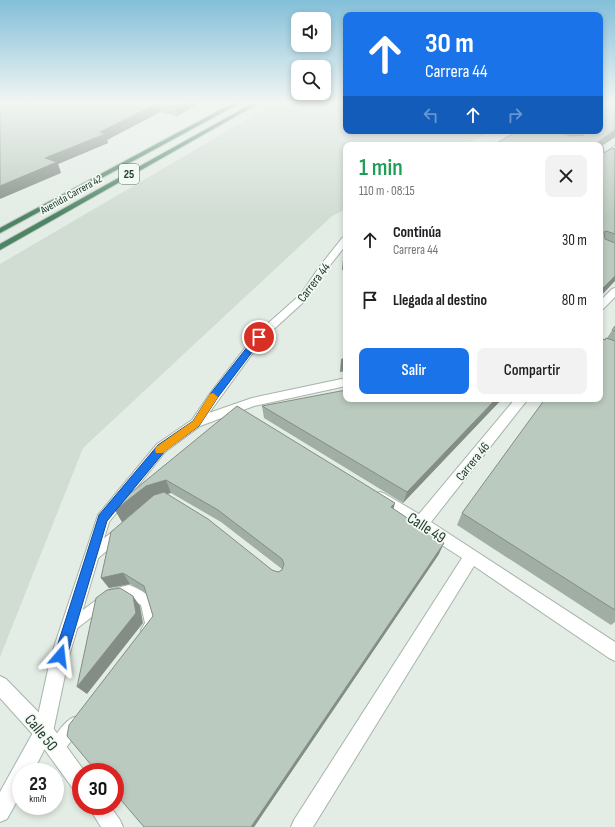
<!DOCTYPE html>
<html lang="es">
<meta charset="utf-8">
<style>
body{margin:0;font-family:"Sofia Sans Condensed",sans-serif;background:#f2f2f2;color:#202124;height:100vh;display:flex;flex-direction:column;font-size:15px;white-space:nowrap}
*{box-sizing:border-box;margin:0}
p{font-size:13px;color:#757577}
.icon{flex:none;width:22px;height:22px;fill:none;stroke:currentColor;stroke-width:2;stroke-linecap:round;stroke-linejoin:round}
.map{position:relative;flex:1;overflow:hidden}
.drawer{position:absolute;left:343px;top:142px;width:260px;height:260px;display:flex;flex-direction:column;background:#fff;border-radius:8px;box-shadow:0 2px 6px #0003}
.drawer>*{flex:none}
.guide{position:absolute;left:343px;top:12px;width:260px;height:122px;border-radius:8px;box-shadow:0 2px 6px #0003;background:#1a73e8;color:#fff;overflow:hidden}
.tools{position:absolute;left:291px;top:12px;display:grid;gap:8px}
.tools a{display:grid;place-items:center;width:40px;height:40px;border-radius:8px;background:#fff;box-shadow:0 2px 6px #0003;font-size:20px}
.speed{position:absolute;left:12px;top:763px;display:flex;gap:8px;font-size:20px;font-weight:700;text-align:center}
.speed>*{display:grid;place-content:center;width:52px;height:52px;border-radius:50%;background:#fff;box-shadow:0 2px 6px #0003;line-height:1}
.speed small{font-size:10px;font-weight:400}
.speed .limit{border:6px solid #d22;background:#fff;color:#111}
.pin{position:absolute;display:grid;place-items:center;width:34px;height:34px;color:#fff;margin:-17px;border:2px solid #fff;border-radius:50%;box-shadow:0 1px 4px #0007}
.me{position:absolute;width:44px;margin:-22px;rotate:17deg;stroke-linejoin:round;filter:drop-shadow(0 0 3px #0008)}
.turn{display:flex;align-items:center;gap:14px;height:84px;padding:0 16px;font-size:18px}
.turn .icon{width:52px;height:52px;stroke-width:2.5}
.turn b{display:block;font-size:28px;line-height:34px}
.lanes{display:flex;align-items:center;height:38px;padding:0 16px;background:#0003;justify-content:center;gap:20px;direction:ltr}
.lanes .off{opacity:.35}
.round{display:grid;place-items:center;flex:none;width:42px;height:42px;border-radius:8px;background:#f2f2f2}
.overview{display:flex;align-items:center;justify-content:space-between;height:68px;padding:0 16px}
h1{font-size:24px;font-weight:600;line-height:30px;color:#1e9e55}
.button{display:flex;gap:8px;margin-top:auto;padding:8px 16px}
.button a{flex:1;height:46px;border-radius:8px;background:#1a73e8;color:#fff;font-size:16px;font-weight:600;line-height:46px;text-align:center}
.button a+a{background:#f2f2f2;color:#202124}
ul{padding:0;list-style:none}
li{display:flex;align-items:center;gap:12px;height:60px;padding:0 16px}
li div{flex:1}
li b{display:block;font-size:15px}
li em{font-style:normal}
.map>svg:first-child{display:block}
</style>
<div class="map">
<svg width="615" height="827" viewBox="0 0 615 827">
<rect width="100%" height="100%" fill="#e3ece5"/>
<!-- built -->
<path fill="#d1dcd3" d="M277,102H346V131H492L465,145H346V209L332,216L83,448L0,657V264Z"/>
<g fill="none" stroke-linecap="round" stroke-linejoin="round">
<!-- service casing -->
<g stroke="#a6b4aa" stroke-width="2">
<path id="service" d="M117,530L121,531L122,535L121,539L97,559L93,560L89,559L87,555L89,551L113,531Z
M129,585C154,595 152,601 158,625L151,634L147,636L143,634L141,630L145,623L141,605L128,597L113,600L109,598L107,594L109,590Z
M103,595L107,597L109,601L107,605L75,630L71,632L67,630L65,626L67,622Z
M74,717L79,719L81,724C77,734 66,751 56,755L51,753L49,748C53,738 64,721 74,717Z"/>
</g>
<!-- minor casing -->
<g stroke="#a6b4aa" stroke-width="2">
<path id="minor" d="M615,146V151L600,162V157Z
M343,237H346V245L327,269L308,298L263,339L209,413L252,398L346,378V386L254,406L200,426L165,452L109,522L69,656L53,732L33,772H21V794L7,819L0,822V792L35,729L51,656L98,515L157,444L192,420L211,392L255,335L301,294L320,266Z
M615,288V297L603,309L600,310V301L612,289Z
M515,399H528L431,522L615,642V661L609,658L474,566L313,827H291L294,820L462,558L375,502L373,498L375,494L380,492L385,494L419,514Z"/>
</g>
<!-- tertiary casing -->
<g stroke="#a6b4aa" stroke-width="2">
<path id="tertiary" d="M0,676L6,679L51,725L85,772H81V793L74,790L37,739L0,698Z
M88,806H110L120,820L123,827H101Z"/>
</g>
<!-- trunk casing -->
<g stroke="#c1c9c4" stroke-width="2">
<path id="trunk" d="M235,102H242L0,233V228Z
M255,102H261L0,250V244Z"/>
</g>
<!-- service -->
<use href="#service" fill="#fff" fill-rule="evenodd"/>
<!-- minor -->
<use href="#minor" fill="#fff" fill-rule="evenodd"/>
<!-- tertiary -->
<use href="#tertiary" fill="#fff" fill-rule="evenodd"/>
<!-- trunk -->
<use href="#trunk" fill="#4c8464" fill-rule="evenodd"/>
</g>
<!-- wall -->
<path fill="#a1aea4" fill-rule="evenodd" d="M0,102H202L177,116L160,112L107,140L108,143L58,164L61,173Z
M615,102V137L602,146L604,153L615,149V281L518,131H600Z
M615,326V622L611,625L457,525L462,513L605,340L607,338Z
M502,399L403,503L264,418L262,406Z
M237,406L394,509L439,554L254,827H144L153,616L146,593L130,584L109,588L101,578L151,498L122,522L115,510ZM171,493L221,522L282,569V570L278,572L272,570L166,494Z"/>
<!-- shaded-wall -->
<path fill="#838d86" d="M20,102H47L23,111L19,104Z
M185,102H202L177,116L175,107Z
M158,103L160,112L107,140L108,143L58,164L61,173L0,199V186L45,158L100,132Z
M615,130V137L600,147L595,144Z
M343,258H346V270H342Z
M615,276V281L600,297V291Z
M346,359V371L340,372L341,360Z
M496,399H502L403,503L407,492Z
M166,480L171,493L151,498L122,522L115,510L146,486Z
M395,503L392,515L391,507Z
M444,543L439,554L254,827H251Z
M123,573L130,584L109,588L101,578Z
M133,596L140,606L143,623L87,694L77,687Z"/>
<!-- building -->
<path fill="#bbcabf" stroke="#838d86" d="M0,102H20L19,104L24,105L33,102H185L175,107L158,103L100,132L105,134L45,158L57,162L0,186Z
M600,102H615V130L595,144L600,145H493L518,131H553L572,136L584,135L583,133L575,131H600Z
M600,145L603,146L604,153L612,148L615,149V234L606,231L604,232L605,239L615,243V276L600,291Z
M346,252V258H343Z
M615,326V331L612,330Z
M600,338L605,340L606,338L615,341V610L462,513L545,399H600Z
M346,356V359L341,360Z
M346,390V399H496L407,492L262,406Z
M237,406L395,503L391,507L444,543L251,827H144L115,793V772H97L67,736L69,725L153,616L144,586L123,573L101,578L111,532L154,495L164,492L208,519L272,570L278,572L282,570L284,564L282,559L218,510L166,480L146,486L115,510L116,505Z
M120,588L133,596L136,613L77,687L96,598L107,590Z"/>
<!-- sky -->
<linearGradient id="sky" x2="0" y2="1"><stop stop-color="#83bfd9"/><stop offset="0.47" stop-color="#f2f6f3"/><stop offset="1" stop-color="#f2f6f3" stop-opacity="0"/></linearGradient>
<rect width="615" height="218" fill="url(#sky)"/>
<!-- route -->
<path fill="#1a73e8" stroke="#114b97" d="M259,335L263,337L262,339L218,397L199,426L165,451L107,521L67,656L65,660L60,662L56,660L54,656L99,515L158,445L193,421L211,393L256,336Z"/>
<!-- slow -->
<path fill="#f59e0b" d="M213,393L218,397L199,426L163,453H156L155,450L156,447L193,421L210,394Z"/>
<g text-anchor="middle" stroke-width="3.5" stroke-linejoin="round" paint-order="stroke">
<!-- far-street labels -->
<g font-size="11" fill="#233d2d" stroke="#f3f9f4">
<text transform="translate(71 194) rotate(-29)" y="4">Avenida Carrera 42</text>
</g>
<!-- shield labels -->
<rect fill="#f3f9f4" stroke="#617569" stroke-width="1" x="119" y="164" width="20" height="20" rx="3"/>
<g font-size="12" font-weight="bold" fill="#233d2d">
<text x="129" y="178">25</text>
</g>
<!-- street labels -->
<g font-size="13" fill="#233d2d" stroke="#f3f9f4">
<text transform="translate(313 282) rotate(-53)" y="5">Carrera 44</text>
<text transform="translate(472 461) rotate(-51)" y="5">Carrera 46</text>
</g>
<!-- near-street labels -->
<g font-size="16" fill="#233d2d" stroke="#f3f9f4">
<text transform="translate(427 527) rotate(33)" y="6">Calle 49</text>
<text transform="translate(42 732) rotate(51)" y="6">Calle 50</text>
</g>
</g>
</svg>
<div class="tools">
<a><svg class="icon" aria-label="sound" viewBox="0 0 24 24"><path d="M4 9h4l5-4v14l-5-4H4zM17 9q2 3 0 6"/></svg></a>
<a><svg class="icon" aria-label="search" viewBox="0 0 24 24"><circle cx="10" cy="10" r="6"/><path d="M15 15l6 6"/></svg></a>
</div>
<div class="speed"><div>23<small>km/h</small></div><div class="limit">30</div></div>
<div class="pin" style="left:259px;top:337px;background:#d93025"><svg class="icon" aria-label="arrive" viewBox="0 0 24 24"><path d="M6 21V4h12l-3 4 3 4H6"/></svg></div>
<svg class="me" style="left:60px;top:656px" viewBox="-20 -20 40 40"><path d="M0-17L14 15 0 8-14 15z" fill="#1a73e8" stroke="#fff" stroke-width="4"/></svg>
<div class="guide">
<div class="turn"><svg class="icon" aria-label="ahead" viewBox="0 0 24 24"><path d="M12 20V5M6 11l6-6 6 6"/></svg><div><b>30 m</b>Carrera 44</div></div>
<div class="lanes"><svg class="icon off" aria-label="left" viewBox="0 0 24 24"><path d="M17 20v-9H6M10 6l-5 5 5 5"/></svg><svg class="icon" aria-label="ahead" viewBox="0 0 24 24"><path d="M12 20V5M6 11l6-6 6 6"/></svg><svg class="icon off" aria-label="right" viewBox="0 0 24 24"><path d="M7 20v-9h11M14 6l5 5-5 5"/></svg></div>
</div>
<section class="drawer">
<div class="overview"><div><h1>1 min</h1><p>110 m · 08:15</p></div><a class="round"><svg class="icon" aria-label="close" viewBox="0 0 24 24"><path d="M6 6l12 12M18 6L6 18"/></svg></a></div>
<ul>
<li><svg class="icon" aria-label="ahead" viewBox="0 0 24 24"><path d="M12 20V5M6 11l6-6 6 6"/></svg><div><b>Continúa</b><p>Carrera 44</p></div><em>30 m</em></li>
<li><svg class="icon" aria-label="arrive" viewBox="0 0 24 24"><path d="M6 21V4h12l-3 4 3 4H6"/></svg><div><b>Llegada al destino</b></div><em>80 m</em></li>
</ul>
<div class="button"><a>Salir</a><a>Compartir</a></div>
</section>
</div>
